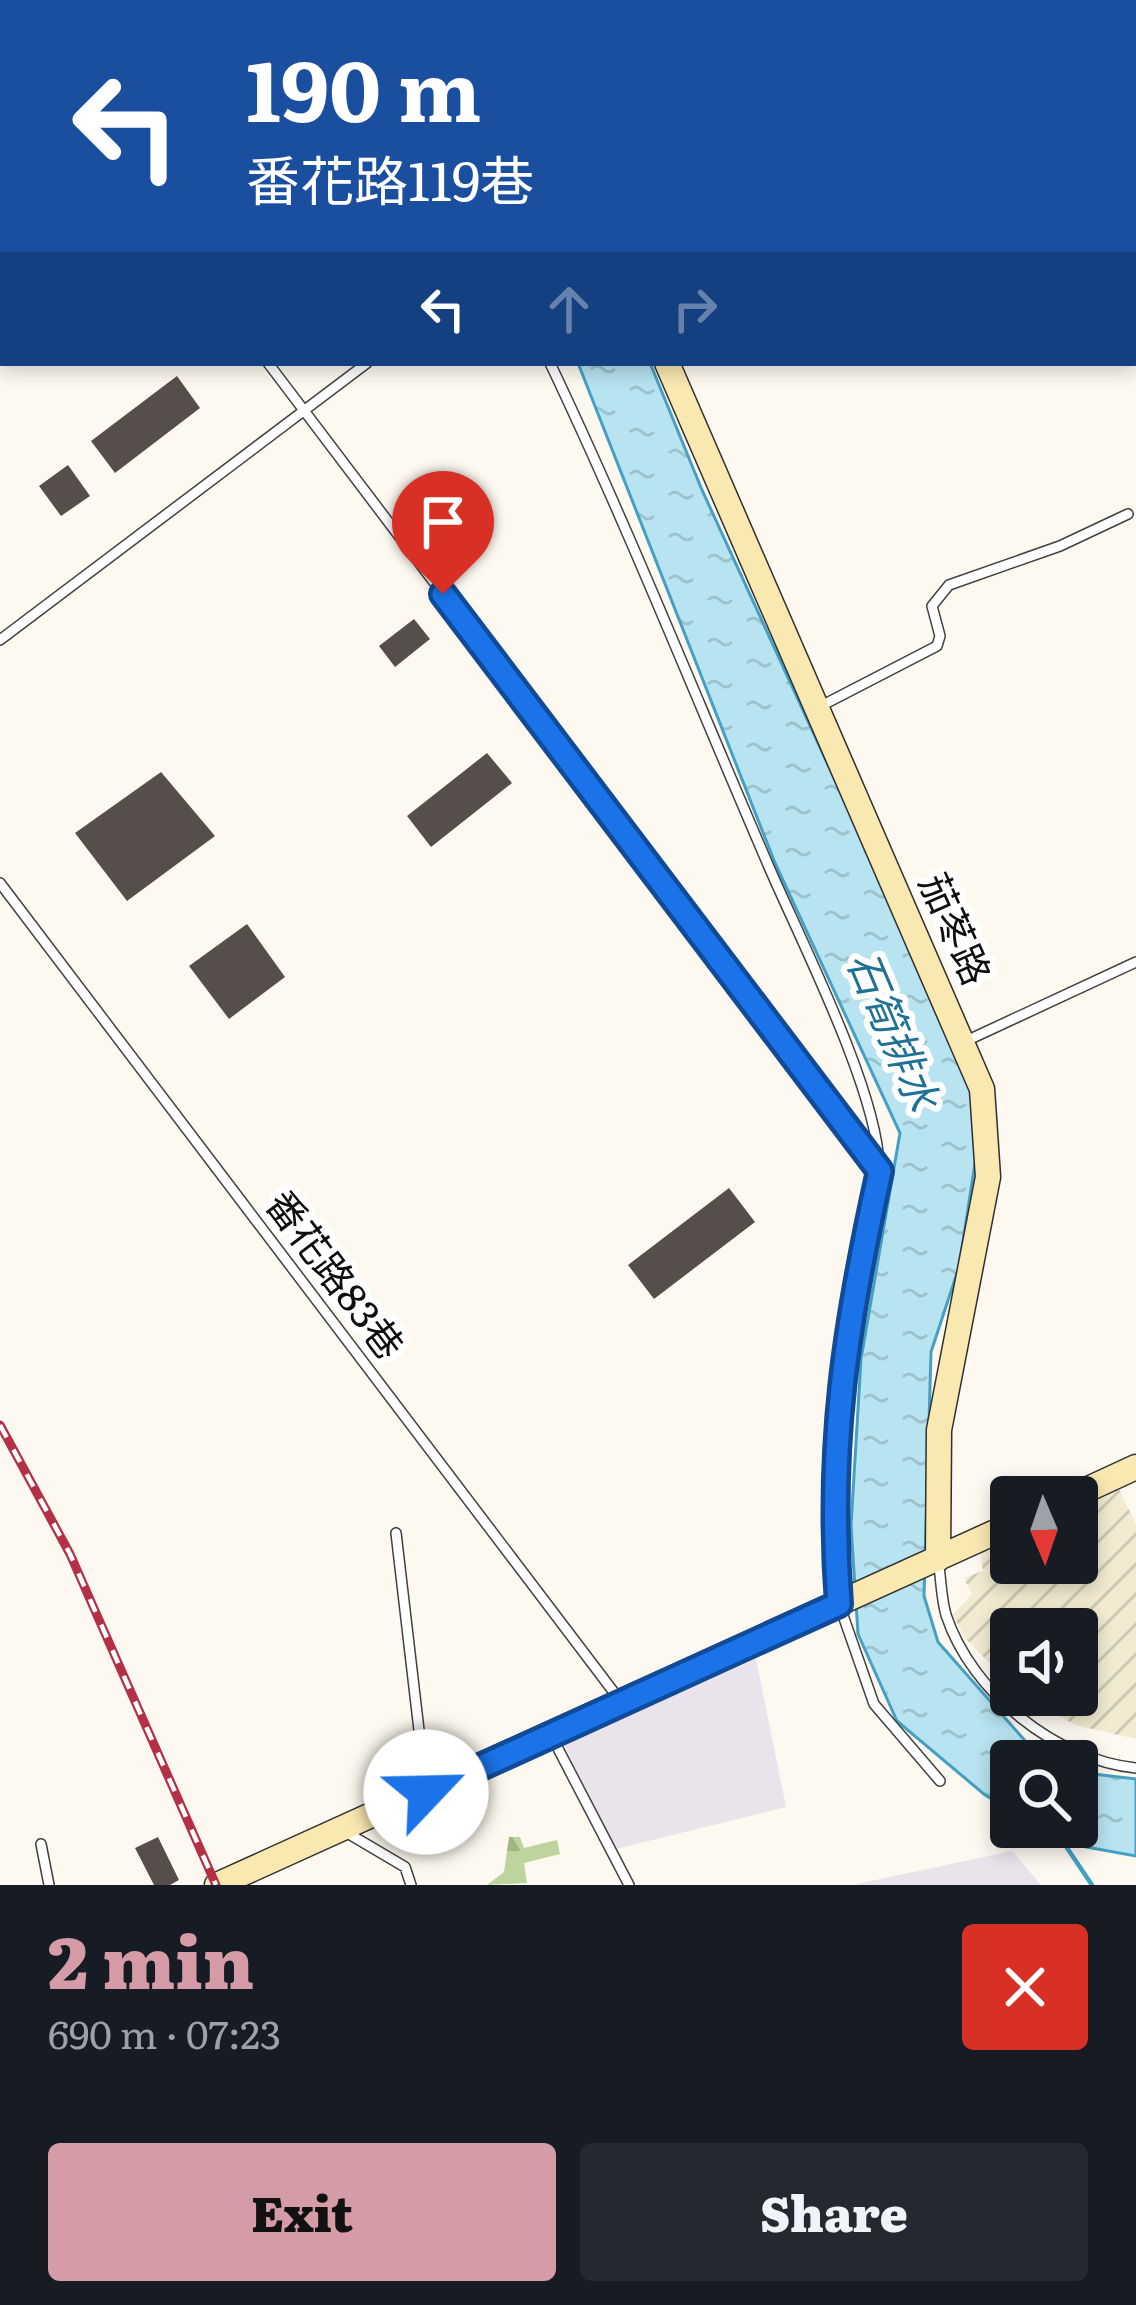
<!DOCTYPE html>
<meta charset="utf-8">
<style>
body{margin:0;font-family:Literata,"Noto Sans TC",serif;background:#242831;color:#f1f3f6;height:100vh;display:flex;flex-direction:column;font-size:45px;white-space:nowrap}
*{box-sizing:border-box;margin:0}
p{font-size:39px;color:#9ea1a6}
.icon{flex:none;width:66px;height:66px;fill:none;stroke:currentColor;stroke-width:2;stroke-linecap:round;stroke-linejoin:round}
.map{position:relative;height:1885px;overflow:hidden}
.details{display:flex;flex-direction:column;background:#171b24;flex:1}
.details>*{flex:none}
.guide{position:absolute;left:0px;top:0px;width:1137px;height:366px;box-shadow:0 6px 18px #0003;background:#1a4fa0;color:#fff;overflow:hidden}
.needle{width:78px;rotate:178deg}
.buttons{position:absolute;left:990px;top:1476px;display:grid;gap:24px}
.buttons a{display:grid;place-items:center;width:108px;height:108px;border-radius:12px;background:#171b24;box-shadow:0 6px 18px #0003;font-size:60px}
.pin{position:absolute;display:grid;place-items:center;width:102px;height:102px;color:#fff;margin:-123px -51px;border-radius:50% 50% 50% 0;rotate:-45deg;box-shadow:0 0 12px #0007}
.pin .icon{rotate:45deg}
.me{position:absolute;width:132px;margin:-66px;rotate:66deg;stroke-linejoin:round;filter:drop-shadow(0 0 9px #0008)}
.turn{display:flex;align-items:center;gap:42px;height:252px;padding:0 48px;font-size:54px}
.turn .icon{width:156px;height:156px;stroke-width:2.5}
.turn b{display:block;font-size:84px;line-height:102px}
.lanes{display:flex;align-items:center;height:114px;padding:0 48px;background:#0003;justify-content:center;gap:60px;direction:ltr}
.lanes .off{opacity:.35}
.round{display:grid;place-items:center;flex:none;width:126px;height:126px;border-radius:12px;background:#242831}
.headline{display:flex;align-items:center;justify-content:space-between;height:204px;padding:0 48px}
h1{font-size:72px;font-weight:800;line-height:90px;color:#d59ba7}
.primary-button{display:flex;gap:24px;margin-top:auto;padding:24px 48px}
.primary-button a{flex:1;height:138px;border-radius:12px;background:#d59ba7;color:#111;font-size:48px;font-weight:800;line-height:138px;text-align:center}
.primary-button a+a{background:#242831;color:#f1f3f6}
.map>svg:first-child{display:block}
</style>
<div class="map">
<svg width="1136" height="1885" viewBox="0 0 1136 1885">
<defs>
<pattern id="farmland-furrows" width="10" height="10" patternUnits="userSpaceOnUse" patternTransform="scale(3)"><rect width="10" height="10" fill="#f2ebd1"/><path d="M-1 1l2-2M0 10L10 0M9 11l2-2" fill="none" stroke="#cec8b2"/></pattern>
<pattern id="forest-firs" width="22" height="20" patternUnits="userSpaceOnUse" patternTransform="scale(3)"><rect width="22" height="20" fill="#bdd59c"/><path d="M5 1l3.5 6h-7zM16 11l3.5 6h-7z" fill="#a1b685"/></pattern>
<pattern id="water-ripples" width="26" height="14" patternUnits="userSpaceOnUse" patternTransform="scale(3)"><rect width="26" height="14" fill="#b8e3f1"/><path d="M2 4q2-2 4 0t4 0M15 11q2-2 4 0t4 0" fill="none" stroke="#9dc2cd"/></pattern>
</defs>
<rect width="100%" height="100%" fill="#fef9f0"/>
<!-- industrial -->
<path fill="#eae3ec" d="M756,1659L786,1807L612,1850L564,1744Z
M1012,1851L1041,1885H852Z"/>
<!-- farmland -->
<path fill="url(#farmland-furrows)" d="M1118,1487L1136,1524V1739L1075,1725L1023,1695H1077V1629H1011V1685L964,1637L953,1614L972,1594L964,1578L983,1571L980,1551L1011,1537V1563H1077V1506Z"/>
<!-- forest -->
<path fill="url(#forest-firs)" d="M509,1837H520L524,1848L557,1840L560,1854L524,1863L527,1883L487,1885L504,1872Z"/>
<!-- water -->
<path fill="url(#water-ripples)" stroke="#45a0c3" stroke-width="3" d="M0,0H317L328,3L3,4Z
M578,363H650L702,490L984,1105L959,1267L931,1352L924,1596L938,1642L1043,1761H1011V1810L985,1795L897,1721L858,1634L851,1526L861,1359L900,1133L775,863Z
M1077,1772L1136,1779V1856L1070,1844L1040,1827H1077Z"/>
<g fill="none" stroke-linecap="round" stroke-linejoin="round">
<!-- stream -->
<path stroke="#45a0c3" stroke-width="4.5" d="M1053,1827L1092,1885"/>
</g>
<!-- building -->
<path fill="#564e4b" d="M177,376L200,408L115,473L91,441Z
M68,465L90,496L61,516L39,486Z
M414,619L430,639L395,667L379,646Z
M487,753L512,783L431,847L407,816Z
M161,772L215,836L127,901L75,833Z
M247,924L285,977L229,1019L189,966Z
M729,1188L755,1222L654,1299L628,1265Z
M158,1837L179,1880L170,1885H154L135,1848Z"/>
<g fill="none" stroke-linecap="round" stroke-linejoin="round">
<!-- lane casing -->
<g stroke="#414141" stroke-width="12">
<path id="lane" d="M652,0L653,3
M0,11L3,15
M268,363L880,1171
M550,363C629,529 696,698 769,867C801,941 877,1090 879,1165
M0,640L367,363
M817,708L937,646L940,636L932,606L949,585L1060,546L1128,514
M0,883L619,1699
M966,1041L1136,962
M396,1533L426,1790
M938,1559C941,1577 941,1598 946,1615C972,1693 1056,1760 1136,1768
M839,1604L874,1704L940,1781
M552,1737L629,1885
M344,1831L405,1867L411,1885
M41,1844L49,1885"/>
</g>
<!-- street casing -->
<g stroke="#414141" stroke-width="21">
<path id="street" d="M839,1604C827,1443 846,1328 880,1171"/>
</g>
<!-- secondary casing -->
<g stroke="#303030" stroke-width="27">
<path id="secondary" d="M498,0L500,3
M667,363L982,1089L988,1177L939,1430L938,1559
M1071,1497L1136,1467
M217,1885L1011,1525"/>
</g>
<!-- lane -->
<use href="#lane" stroke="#fff" stroke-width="9"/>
<!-- street -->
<use href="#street" stroke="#fff" stroke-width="18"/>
<!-- secondary -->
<use href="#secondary" stroke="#f9e8b0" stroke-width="24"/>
<!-- rail casing -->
<g stroke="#b33047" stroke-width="9">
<path id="rail" d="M0,1425L70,1554L216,1885"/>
</g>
<!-- rail -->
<use href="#rail" stroke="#fff" stroke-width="4.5" stroke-dasharray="14" stroke-linecap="butt"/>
</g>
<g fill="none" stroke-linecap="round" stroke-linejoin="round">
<!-- route casing -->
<g stroke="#114b97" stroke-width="30">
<path id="route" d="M426,1792L839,1604C827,1447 846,1324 880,1171L443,594"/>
</g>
<!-- route -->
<use href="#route" stroke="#1a73e8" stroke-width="21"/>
</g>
<g text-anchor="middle" stroke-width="12" stroke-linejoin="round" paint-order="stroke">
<!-- street labels -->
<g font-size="39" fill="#0e0e0e" stroke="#fff">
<text transform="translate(955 929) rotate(66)" y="14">茄苳路</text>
<text transform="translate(335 1275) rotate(53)" y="14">番花路83巷</text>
</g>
<!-- water labels -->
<g font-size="42" font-style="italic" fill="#207196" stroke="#fff">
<text transform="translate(893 1031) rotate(67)" y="15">石筍排水</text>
</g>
</g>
</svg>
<div class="buttons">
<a><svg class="needle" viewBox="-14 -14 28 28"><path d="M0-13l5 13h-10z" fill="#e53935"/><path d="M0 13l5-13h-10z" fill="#9ea1a6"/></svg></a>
<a><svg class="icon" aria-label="sound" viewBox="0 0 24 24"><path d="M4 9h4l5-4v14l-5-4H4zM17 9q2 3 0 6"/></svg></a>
<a><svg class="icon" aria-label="search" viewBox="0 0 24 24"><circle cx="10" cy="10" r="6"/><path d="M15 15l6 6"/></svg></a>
</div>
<div class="pin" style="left:443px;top:594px;background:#d93025"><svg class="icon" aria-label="arrive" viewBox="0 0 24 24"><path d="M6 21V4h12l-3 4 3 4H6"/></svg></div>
<svg class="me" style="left:426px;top:1792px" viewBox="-20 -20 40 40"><circle r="19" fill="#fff"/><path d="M0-13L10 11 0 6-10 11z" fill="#1a73e8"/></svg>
<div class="guide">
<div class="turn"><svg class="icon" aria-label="left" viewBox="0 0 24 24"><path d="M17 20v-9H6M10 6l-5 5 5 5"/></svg><div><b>190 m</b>番花路119巷</div></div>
<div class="lanes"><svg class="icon" aria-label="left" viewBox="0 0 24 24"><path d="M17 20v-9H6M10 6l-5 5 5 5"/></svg><svg class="icon off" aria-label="ahead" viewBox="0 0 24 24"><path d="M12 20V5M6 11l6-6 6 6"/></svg><svg class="icon off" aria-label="right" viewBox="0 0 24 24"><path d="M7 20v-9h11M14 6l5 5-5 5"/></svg></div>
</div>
</div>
<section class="details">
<div class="headline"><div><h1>2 min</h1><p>690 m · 07:23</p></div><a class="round" style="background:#d93025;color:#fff"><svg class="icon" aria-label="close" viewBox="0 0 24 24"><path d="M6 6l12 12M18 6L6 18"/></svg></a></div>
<div class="primary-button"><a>Exit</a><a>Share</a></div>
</section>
